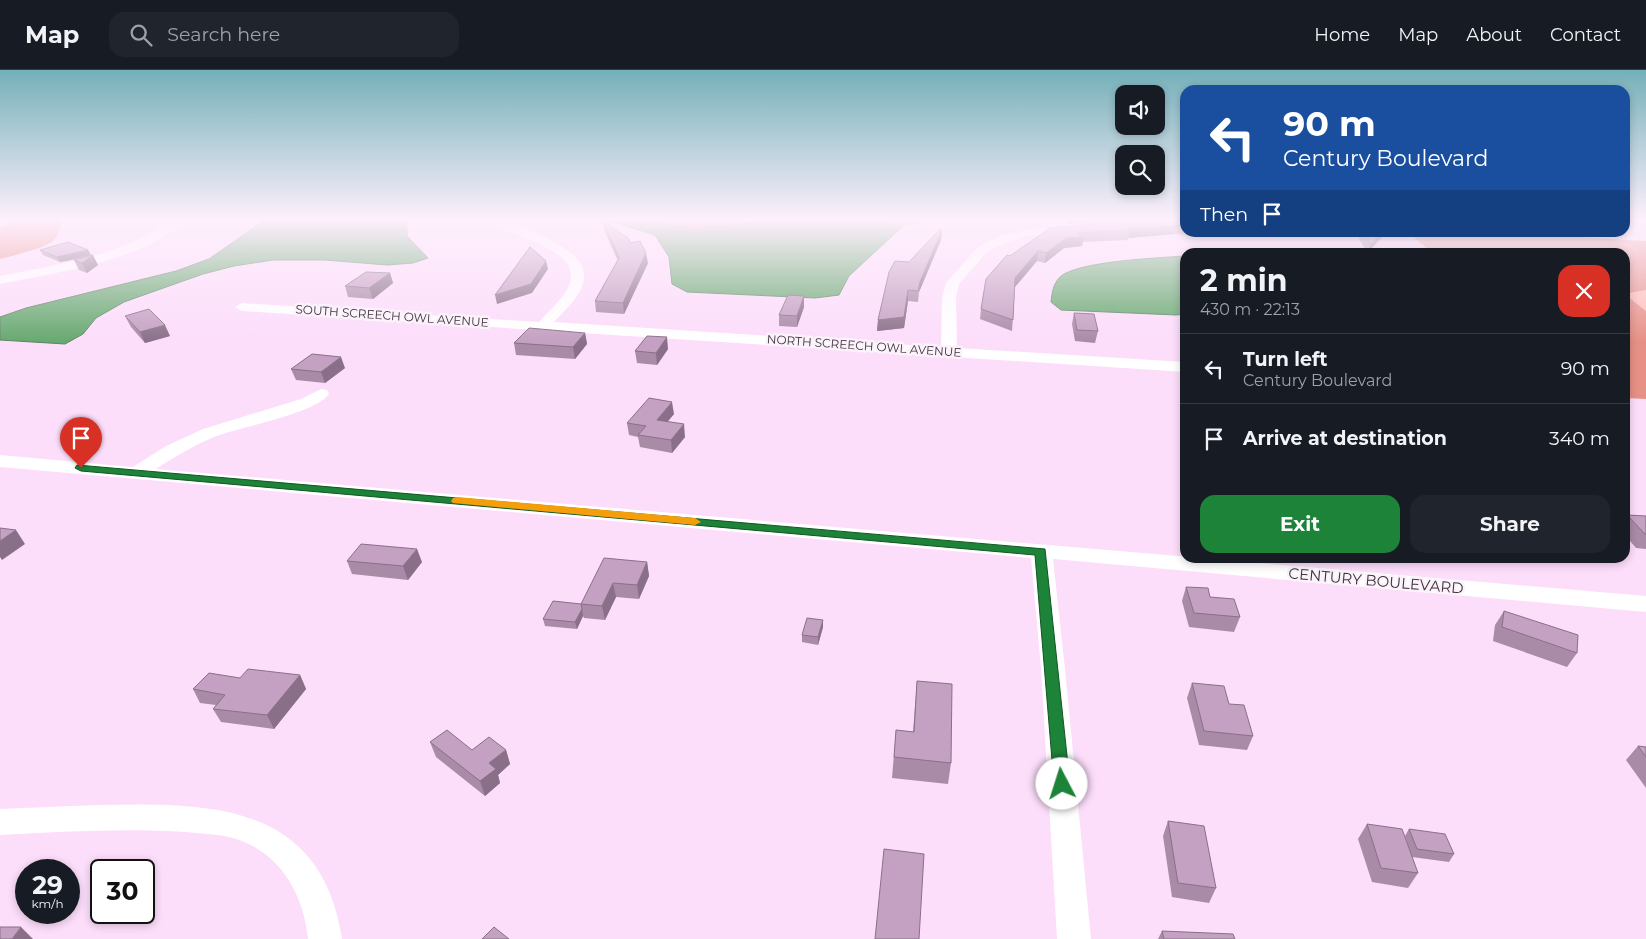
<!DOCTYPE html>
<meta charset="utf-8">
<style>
body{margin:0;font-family:Montserrat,sans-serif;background:#20242c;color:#f1f3f6;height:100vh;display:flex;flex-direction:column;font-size:19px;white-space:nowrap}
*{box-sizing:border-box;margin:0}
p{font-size:16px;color:#9ea1a6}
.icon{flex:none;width:28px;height:28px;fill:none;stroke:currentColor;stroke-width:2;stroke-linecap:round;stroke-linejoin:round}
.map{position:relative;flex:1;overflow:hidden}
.details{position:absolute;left:1180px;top:178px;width:450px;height:315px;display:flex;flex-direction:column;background:#171b24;border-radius:15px;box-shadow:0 2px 8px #0003}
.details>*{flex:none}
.banner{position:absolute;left:1180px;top:15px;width:450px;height:152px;border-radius:15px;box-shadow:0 2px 8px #0003;background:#1a4fa0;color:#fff;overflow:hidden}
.tools{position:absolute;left:1115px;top:15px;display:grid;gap:10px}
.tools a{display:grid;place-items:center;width:50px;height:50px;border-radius:10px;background:#171b24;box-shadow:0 2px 8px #0003;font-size:25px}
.speed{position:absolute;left:15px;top:789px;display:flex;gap:10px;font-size:25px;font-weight:700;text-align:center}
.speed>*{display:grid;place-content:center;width:65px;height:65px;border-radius:50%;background:#171b24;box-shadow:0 2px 8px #0003;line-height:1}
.speed small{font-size:12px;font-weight:400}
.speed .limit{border:2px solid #111;border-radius:8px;background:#fff;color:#111}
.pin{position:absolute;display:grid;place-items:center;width:42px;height:42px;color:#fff;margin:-51px -21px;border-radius:50% 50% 50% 0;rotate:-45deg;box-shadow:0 0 5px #0007}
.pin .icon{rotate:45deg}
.me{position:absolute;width:55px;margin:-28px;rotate:355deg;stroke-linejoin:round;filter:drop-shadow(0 0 4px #0008)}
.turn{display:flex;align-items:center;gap:18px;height:105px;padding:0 20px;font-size:22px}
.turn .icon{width:65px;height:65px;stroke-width:2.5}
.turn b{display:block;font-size:35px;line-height:42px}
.then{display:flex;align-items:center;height:48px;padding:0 20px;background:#0003;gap:10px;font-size:19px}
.round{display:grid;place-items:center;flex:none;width:52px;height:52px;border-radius:15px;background:#20242c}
.headline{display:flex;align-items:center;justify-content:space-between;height:85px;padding:0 20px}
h1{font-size:30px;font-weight:700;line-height:38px}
.button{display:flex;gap:10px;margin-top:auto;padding:10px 20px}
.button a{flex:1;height:58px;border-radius:15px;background:#1d8338;color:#fff;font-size:20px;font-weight:700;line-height:58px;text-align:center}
.button a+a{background:#20242c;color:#f1f3f6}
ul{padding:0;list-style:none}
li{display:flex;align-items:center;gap:15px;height:70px;padding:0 20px;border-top:1px solid #363941}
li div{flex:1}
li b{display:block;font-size:19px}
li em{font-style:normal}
header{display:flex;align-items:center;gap:30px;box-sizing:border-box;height:70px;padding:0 25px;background:#171b24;border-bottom:1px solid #363941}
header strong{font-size:24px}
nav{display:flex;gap:28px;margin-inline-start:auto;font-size:18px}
.search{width:350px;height:45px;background:#20242c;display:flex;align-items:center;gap:12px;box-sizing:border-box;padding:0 18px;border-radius:15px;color:#9ea1a6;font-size:19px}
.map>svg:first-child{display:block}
</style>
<header>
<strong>Map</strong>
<div class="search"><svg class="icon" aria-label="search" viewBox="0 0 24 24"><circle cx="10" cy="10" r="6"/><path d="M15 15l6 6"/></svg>Search here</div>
<nav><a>Home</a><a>Map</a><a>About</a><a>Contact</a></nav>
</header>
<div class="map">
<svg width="1646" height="869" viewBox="0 0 1646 869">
<rect width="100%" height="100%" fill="#fcddfa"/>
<!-- green -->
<path fill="#febeb5" d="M1646,220V241L1625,224Z"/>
<!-- forest -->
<path fill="#e79086" d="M18,150H59L61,151C60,158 59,165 54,170C44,179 14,185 0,189V157Z
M650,150H838C814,151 789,150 765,152C727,154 686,165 650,150Z
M860,150H933L903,156Z
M1544,162L1548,165L1646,171V220L1625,224L1646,241V329L1625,328V182H1431L1409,163Z"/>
<!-- water -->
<path fill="#67a970" stroke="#5c8562" d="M265,150H407V166L428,188L413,193L387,195L325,190H273L234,196L203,204L124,232L96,248L83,264L65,274L0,270V247L26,238L176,201L209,189Z
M607,150H650L658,153L694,158L765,152L838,150H860L903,156L849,206L839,225L815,228L687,222L672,214L669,187L655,165Z
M1185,186V244L1176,245L1061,240L1051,232C1052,223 1053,214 1060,207C1077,191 1159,188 1185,186Z"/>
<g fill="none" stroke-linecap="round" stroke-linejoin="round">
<!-- minor -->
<path fill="#fff" fill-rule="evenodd" d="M172,150H185C151,189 50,204 0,214V206C60,194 121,186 172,150Z
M492,150C496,150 503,149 507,151C528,159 582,178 584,204C585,223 566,239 554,252L941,277L942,228L946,213L979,176L997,167L1023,160L1071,155L1077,159L1075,161L1024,167L1005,173L987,182L959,214L956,228L957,278L1185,292V302L242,241L235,237L242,233L539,252C548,241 560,232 567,220C590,178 510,170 492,150Z
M321,319L327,320L329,324C315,344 239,357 214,367C193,376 174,387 156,399L1646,526V542L1053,489L1065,599L1091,869H1057L1041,599L1031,488L0,397V385L133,397L166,376L203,359L301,329Z
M96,735C208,733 321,731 342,869H308C304,827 283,787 242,771C225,764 204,764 186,762C124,758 62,762 0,765V739Z"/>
</g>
<!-- wall -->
<path fill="#a98aa7" d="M1185,150V162H1221L1220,165L1174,164L1128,168V170L1083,172L1082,176L1064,178L1045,193L1037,191L1015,217L1012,261L980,249L981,239L1010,186L1050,158Z
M603,151L631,173L648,193L624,244L596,242L595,231L618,191L604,160Z
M942,160L941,170L919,222L918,232L908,231L904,258L877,261L878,250L909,192Z
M1234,162H1266V163Z
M1355,162H1387L1368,182H1367Z
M40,180H88L91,185L60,192L43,185Z
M74,190L98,195L87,203L79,200Z
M390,203L393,213L373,229L348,227L345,216Z
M804,226V237L797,257L779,256V245Z
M1074,243L1098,261L1095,273L1075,271L1072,254Z
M125,246L170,266L145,273L131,257Z
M585,263L587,274L575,289L516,285L514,273Z
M668,279L657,295L637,293L635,281Z
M345,298L325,313L296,310L291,299Z
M674,344L667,352L685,367L672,383L640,377L638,367L629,365L627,353Z
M1627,445L1646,446V479L1636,478L1625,465V448Z
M347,491L422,492L408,510L352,504Z
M647,492L649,506L639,529L616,527L605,550L584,548L583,546L577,559L545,556L543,549L581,534Z
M1186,517L1210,527L1240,547L1234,562L1189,557L1182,531Z
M1504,541L1577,583L1567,597L1493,571L1495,555Z
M823,557L818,575L802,572V565Z
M300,605L306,619L274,659L221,652L213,639L216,635L200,633L193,619Z
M917,611L951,693L948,714L892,708L896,660L913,662Z
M1192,613L1253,666L1247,680L1199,675L1187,628Z
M430,672L472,680H506L510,694L498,705L500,713L485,726L436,687Z
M1638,676L1646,677V718L1626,690Z
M1168,751L1216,818L1209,833L1172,827L1163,766Z
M1367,754L1418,803L1408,818L1372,812L1358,769Z
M1409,759L1454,784L1449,792L1412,787L1405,766Z
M1162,861L1235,869H1158Z"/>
<!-- shaded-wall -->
<path fill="#897088" d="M1068,150H1106L1067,154Z
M1177,155L1174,164L1128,168L1130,160L1128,159Z
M942,160L941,170L919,222L918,232L920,212Z
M1382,162H1387L1368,182L1371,174Z
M1084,167L1082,176L1064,178L1045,193L1046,183L1066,168Z
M88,180L91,185L67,191L60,192L57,187Z
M1038,181L1037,191L1014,218L1015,208Z
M646,183L648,193L624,244L623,233Z
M93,185L98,195L87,203L82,193Z
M546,191L548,199L532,223L497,234L495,225Z
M390,203L393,213L373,229L369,218Z
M908,220V231L904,258L877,261L878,250Z
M804,226V237L797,257V246Z
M165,255L170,266L145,273L140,262Z
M585,263L587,274L575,289L573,277Z
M667,267L668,279L657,295L656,283Z
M341,287L345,298L325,313L321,302Z
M672,332L674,344L658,363L657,350Z
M684,354L685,367L672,383L671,370Z
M16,460L25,474L2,490L0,487V471Z
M417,479L422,492L408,510L403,496Z
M647,492L649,506L639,529L637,515Z
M613,513L616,527L605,550L602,536Z
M582,539L583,546L577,559L575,552Z
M823,550V557L818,575V567Z
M300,605L306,619L274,659L267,645Z
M506,680L510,694L498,705L500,713L485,726L480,711L489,693Z
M21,857L33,869H12Z"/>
<!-- building -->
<path fill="#c4a0c2" stroke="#897088" d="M1126,150H1185V155L1128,159L1130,160L1078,163L1084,167L1066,168L1046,183L1038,181L1015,208L1013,250L981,239L986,209L1007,185L1010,186L1050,158Z
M603,151L628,168L631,173L640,171L646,183L623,233L595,231L619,188Z
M940,159L942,160L920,212L918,221L908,220L904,247L878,250L889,202L895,191L909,192Z
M1364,162H1382L1371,174Z
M68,172L88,180L57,187L40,180Z
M530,177L546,191L531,214L495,225Z
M93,185L82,193L74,190Z
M366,202L390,203L369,218L345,216Z
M788,225L804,226L797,246L779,245Z
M149,239L165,255L140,262L125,246Z
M1074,243L1094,244L1098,261L1077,260Z
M529,258L585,263L573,277L514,273Z
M647,266L667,267L656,283L635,281Z
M312,284L341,287L321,302L291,299Z
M649,328L672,332L657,350L684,354L671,370L638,365L646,356L627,353Z
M1627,445L1646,446V464H1645Z
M0,458L16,460L0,471Z
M361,474L417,479L403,496L347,491Z
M604,488L647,492L637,515L613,513L602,536L581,534Z
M1186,517L1208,518L1210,527L1234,529L1240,547L1194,543Z
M553,531L581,534L582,539L575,552L543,549Z
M1504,541L1578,565L1577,583L1502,557Z
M807,548L823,550L818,567L802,565Z
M248,599L300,605L267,645L213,639L225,625L193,619L209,603L240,608Z
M917,611L952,614L951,693L894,687L896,660L914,662Z
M1192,613L1224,616L1229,634L1244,635L1253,666L1204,661Z
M447,660L472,680L489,667L506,680L489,693L496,699L480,711L430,672Z
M1638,676L1646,677V687Z
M1168,751L1204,756L1216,818L1178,813Z
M1367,754L1402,759L1418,803L1381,798Z
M1409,759L1445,764L1454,784L1417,779Z
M884,779L924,784L919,869H875Z
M0,857H21L12,869H0Z
M494,857L509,869H482Z
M1162,861L1233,864L1235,869H1164Z"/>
<!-- sky -->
<linearGradient id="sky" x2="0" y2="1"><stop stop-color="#74b0b8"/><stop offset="0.55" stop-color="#fef0fd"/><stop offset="1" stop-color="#fef0fd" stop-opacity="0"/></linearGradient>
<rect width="1646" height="272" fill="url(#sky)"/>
<!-- route -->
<path fill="#1d8338" stroke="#135524" d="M77,395L1045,479L1070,714L1068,719L1062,721L1056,719L1054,714L1035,485L81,401L75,398Z"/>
<!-- slow -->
<path fill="#f59e0b" d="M457,427L695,448L701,452L695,455L453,433L451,431L453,428Z"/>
<g text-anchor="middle" stroke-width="5" stroke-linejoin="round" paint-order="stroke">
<!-- far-street labels -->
<g font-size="12" fill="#413240" stroke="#fbf3fa">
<text transform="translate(392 246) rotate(4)" y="4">SOUTH SCREECH OWL AVENUE</text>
<text transform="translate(864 276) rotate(4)" y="4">NORTH SCREECH OWL AVENUE</text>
</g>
<!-- street labels -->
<g font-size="15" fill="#413240" stroke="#fbf3fa">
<text transform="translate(1376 511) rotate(5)" y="5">CENTURY BOULEVARD</text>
</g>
</g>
</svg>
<div class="tools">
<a><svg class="icon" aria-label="sound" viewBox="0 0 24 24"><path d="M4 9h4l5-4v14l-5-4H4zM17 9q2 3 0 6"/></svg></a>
<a><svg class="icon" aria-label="search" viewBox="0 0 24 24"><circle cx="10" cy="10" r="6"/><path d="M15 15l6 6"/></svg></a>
</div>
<div class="speed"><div>29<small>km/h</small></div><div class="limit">30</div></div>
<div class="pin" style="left:81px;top:398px;background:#d93025"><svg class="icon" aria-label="arrive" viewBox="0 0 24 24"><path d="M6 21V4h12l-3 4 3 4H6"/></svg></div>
<svg class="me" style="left:1062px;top:714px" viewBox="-20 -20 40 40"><circle r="19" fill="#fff"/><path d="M0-13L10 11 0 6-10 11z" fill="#1d8338"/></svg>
<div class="banner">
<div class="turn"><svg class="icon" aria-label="left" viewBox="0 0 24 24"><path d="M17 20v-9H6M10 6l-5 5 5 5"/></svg><div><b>90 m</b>Century Boulevard</div></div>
<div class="then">Then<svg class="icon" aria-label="arrive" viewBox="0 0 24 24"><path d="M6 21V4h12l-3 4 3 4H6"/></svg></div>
</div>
<section class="details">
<div class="headline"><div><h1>2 min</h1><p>430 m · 22:13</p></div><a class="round" style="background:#d93025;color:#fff"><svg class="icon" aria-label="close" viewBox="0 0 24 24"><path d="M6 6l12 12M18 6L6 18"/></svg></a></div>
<ul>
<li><svg class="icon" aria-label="left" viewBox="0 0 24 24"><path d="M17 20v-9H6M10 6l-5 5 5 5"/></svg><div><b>Turn left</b><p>Century Boulevard</p></div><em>90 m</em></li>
<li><svg class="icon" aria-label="arrive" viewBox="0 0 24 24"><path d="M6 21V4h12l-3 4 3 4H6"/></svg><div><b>Arrive at destination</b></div><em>340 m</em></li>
</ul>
<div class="button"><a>Exit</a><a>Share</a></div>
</section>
</div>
